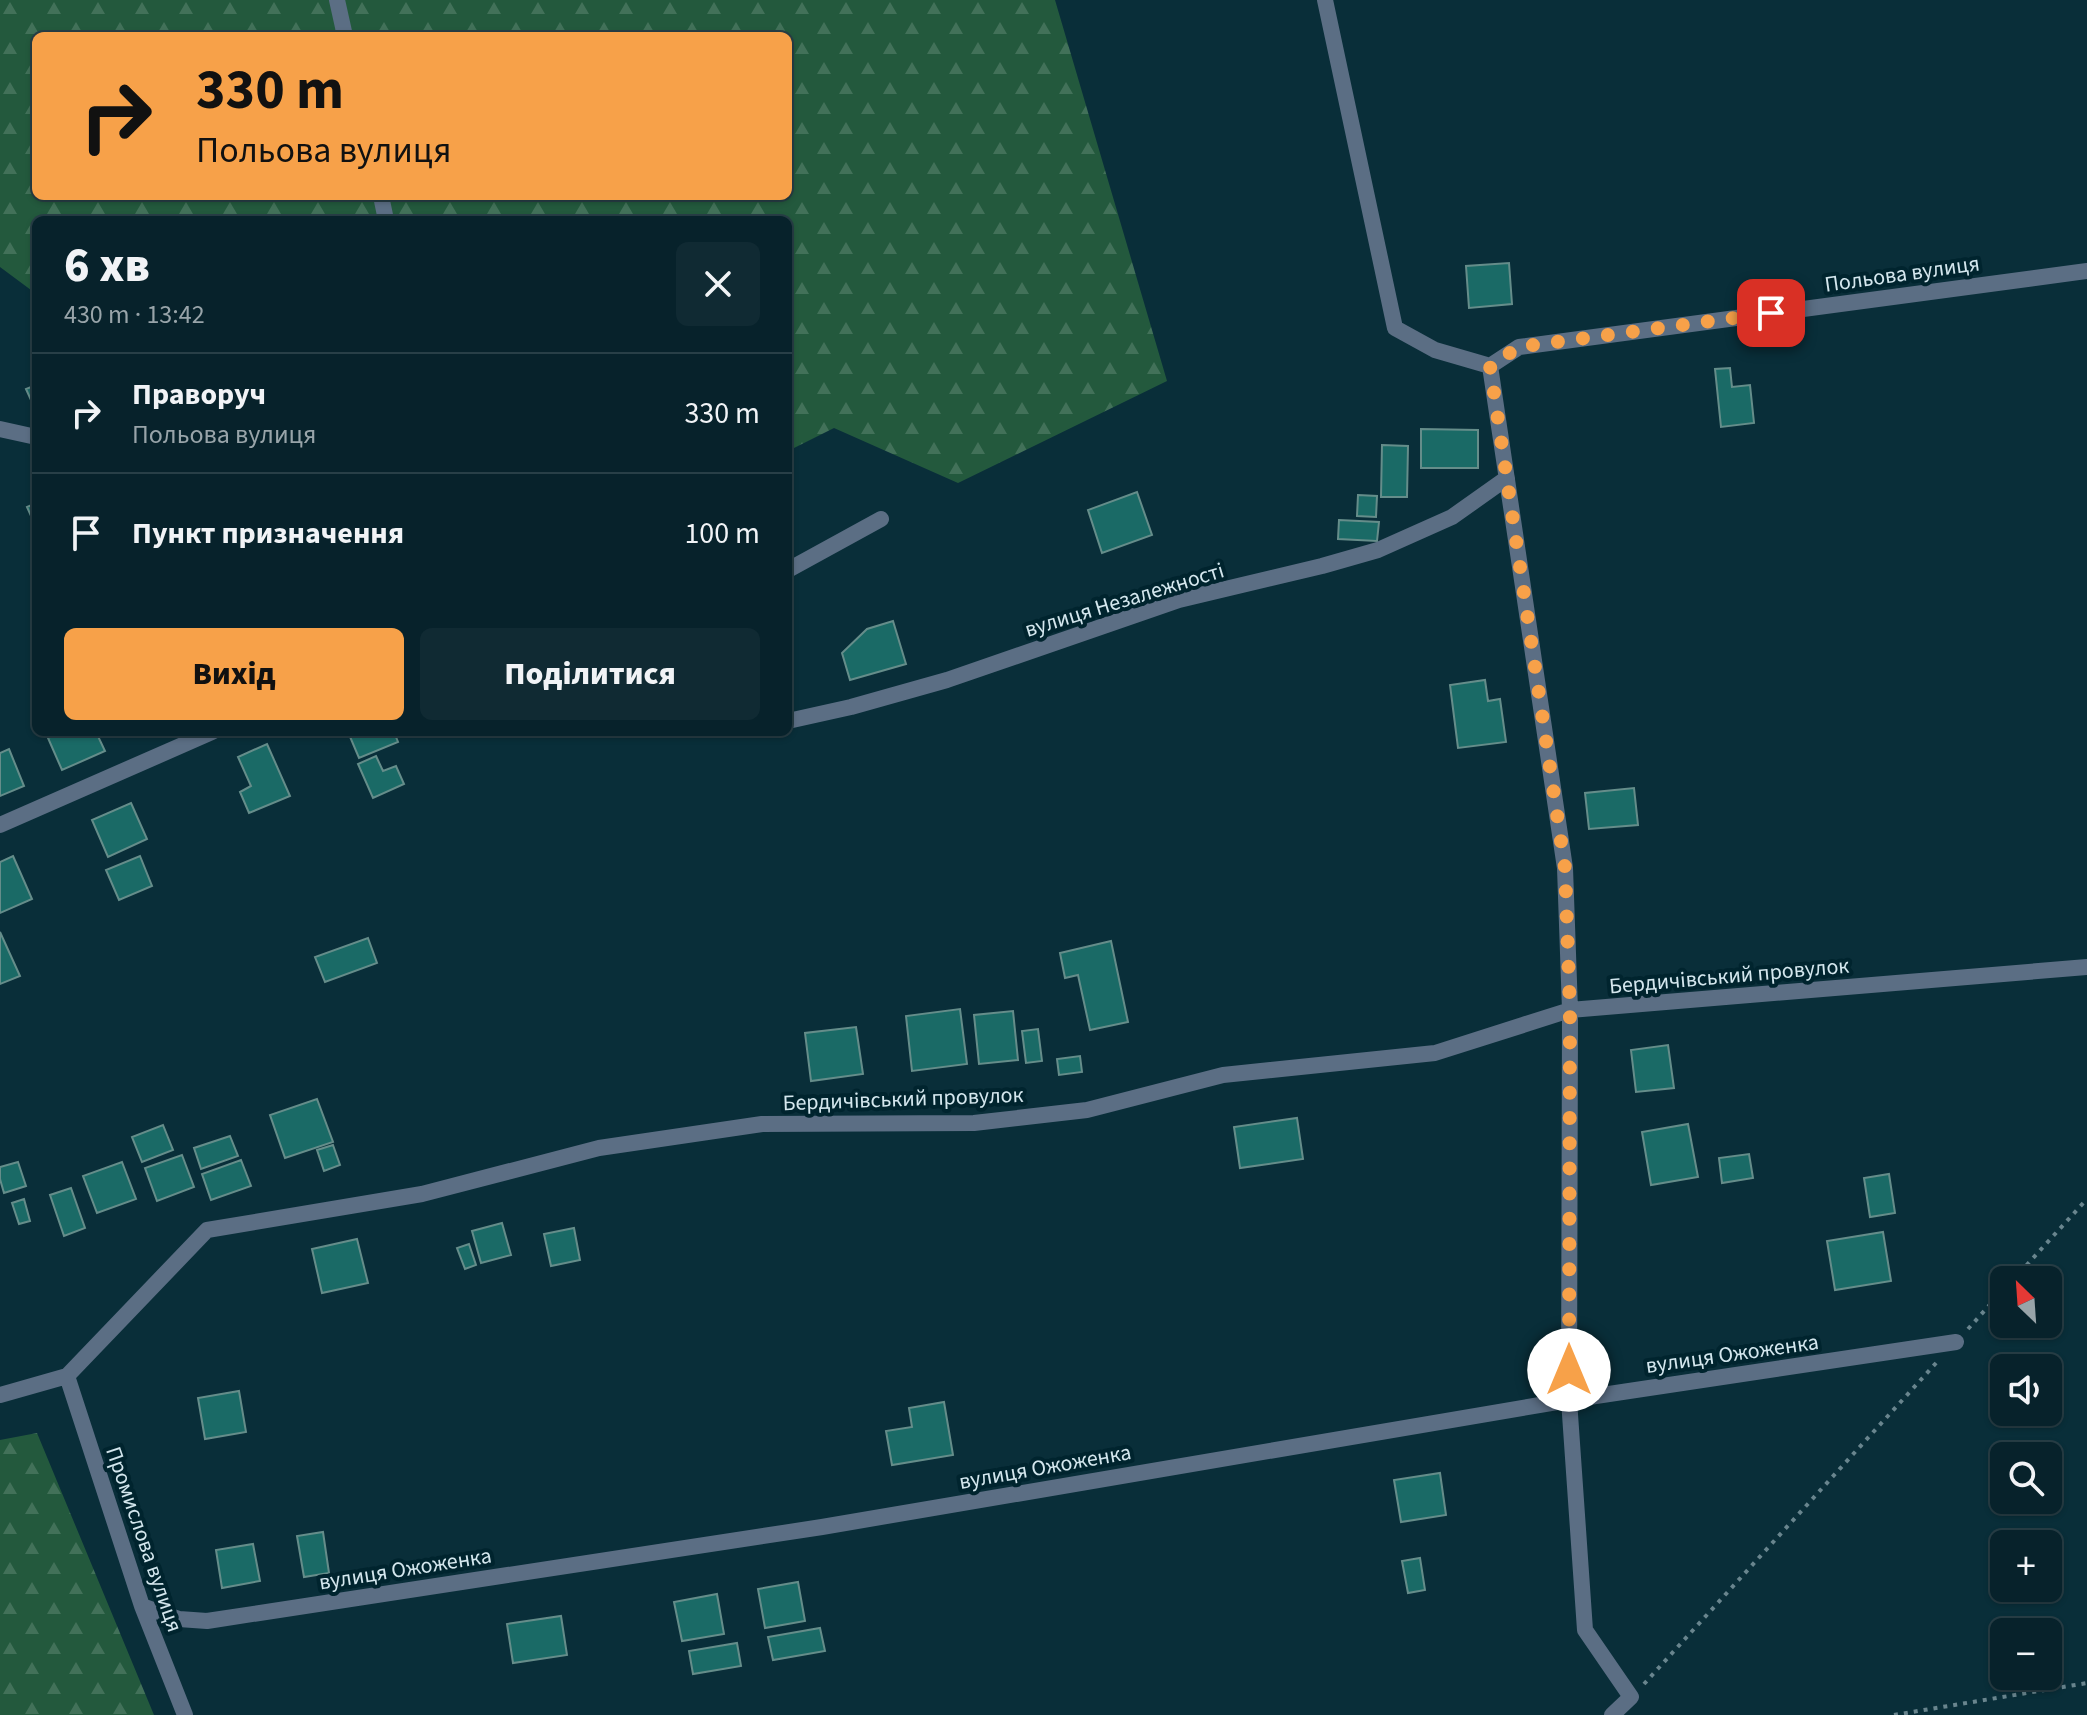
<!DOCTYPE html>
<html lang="uk">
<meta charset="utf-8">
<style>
body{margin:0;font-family:"Source Sans 3",sans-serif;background:#102a33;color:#f1f3f6;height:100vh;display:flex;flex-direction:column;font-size:30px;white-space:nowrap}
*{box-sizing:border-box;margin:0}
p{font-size:26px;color:#98a4a9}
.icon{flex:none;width:44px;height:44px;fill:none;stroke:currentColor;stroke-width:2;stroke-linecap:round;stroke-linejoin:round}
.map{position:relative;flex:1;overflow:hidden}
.panel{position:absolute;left:32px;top:216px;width:760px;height:520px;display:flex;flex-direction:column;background:#07222b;border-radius:12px;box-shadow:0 2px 6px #0004,0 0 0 2px #283f47}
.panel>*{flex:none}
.top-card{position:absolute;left:32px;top:32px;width:760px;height:168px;border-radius:12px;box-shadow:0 2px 6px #0004,0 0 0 2px #283f47;background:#f7a149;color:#111;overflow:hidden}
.needle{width:52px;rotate:335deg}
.fabs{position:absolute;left:1990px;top:1266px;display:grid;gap:16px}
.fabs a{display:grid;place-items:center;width:72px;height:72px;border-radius:12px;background:#07222b;box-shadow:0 2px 6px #0004,0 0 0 2px #283f47;font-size:40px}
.pin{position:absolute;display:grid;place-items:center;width:68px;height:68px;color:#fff;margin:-34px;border-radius:16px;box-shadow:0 4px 12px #0006}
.me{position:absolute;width:88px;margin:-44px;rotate:0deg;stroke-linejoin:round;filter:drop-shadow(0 0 6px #0008)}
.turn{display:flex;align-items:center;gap:28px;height:168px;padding:0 32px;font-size:36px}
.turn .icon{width:104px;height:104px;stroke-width:2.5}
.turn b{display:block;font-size:56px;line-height:68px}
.round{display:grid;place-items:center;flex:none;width:84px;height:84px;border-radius:12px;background:#102a33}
.summary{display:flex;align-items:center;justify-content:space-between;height:136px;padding:0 32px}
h1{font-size:48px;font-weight:800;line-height:60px}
.action{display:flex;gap:16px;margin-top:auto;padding:16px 32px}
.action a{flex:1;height:92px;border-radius:12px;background:#f7a149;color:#111;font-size:32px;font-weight:800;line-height:92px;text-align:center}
.action a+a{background:#102a33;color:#f1f3f6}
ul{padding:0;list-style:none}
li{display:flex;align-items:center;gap:24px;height:120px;padding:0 32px;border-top:2px solid #283f47}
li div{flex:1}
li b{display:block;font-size:30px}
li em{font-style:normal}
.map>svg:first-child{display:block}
</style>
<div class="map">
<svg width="2087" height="1715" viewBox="0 0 2087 1715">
<defs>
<pattern id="forest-firs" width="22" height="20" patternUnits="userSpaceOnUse" patternTransform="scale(2)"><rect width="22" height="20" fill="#23593d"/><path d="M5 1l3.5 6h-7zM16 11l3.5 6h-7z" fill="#427159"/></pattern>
</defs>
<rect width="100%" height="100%" fill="#092e39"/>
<!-- forest -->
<path fill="url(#forest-firs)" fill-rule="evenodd" d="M0,0H1055L1167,381L958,483L834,428L788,451V220H36V291L31,290L0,267ZM36,36H788V196H36Z
M37,1433L154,1715H0V1440Z"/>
<!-- building -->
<path fill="#1a6a66" stroke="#658d8a" stroke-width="2" d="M1509,263L1512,304L1469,308L1466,266Z
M1730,368L1732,387L1750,385L1754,423L1721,427L1715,369Z
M36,385V411L26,389Z
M1421,429L1478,430V468H1421Z
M1382,445L1408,446L1407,497H1381Z
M1137,492L1152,535L1102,553L1088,510Z
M1358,495L1377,496L1376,517L1357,516Z
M36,503V527L27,507Z
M1339,520L1379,522L1377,541L1338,539Z
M893,621L906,664L850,680L842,653L867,629Z
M1485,680L1488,701L1500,699L1506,742L1458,748L1450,685Z
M61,732H96L105,751L62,770L48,738Z
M348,732H394L398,742L359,758Z
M267,744L290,796L249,813L240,792L251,786L238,757Z
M9,749L24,786L0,796V753Z
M376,756L383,771L396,766L404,784L373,798L358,764Z
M1634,788L1638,825L1589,829L1585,793Z
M131,803L147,839L108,857L92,820Z
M13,856L32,899L0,913V862Z
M140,856L152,886L119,900L106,870Z
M0,932L20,976L0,984Z
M368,938L377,963L325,982L315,957Z
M1111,941L1128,1022L1090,1030L1078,975L1065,978L1060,953Z
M960,1009L967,1064L912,1071L906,1016Z
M1013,1011L1018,1060L979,1064L974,1015Z
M856,1027L863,1074L811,1081L805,1033Z
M1038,1029L1042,1061L1026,1063L1022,1031Z
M1668,1045L1674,1088L1636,1092L1631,1050Z
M1080,1056L1082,1072L1059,1075L1057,1059Z
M317,1099L333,1142L285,1158L270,1115Z
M1297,1118L1303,1159L1240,1168L1234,1127Z
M1688,1124L1698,1177L1651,1185L1642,1132Z
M163,1125L173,1150L142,1162L132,1137Z
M230,1136L238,1156L201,1169L194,1148Z
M333,1145L340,1165L324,1171L317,1150Z
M1749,1154L1753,1178L1722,1183L1719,1158Z
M182,1155L194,1187L157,1201L145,1168Z
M241,1160L251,1186L211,1200L202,1174Z
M18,1162L26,1186L4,1193L0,1179V1167Z
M122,1162L136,1199L97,1213L83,1176Z
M1889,1174L1895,1213L1870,1217L1864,1178Z
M71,1188L85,1228L64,1236L50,1195Z
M24,1199L30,1221L19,1224L12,1203Z
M502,1223L511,1255L481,1263L472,1231Z
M574,1228L580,1260L551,1266L544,1234Z
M1883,1232L1891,1281L1835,1290L1827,1241Z
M357,1239L368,1283L322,1293L312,1249Z
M469,1244L476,1265L465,1269L457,1248Z
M239,1391L246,1432L205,1439L198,1398Z
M944,1402L953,1455L892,1465L886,1431L912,1427L909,1408Z
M1440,1473L1446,1515L1401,1522L1394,1480Z
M323,1532L329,1573L304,1577L297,1536Z
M253,1544L260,1581L222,1588L216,1550Z
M1420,1558L1425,1590L1408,1593L1402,1561Z
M798,1582L805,1621L765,1628L758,1589Z
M717,1594L724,1634L682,1641L674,1602Z
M561,1616L567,1655L513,1663L507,1624Z
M820,1628L825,1651L773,1660L768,1637Z
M737,1643L741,1666L693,1674L689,1651Z"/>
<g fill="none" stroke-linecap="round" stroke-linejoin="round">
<!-- path -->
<path stroke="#69858e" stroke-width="4" stroke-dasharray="4 6" stroke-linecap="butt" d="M2013,1280L2087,1199
M1968,1329L2004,1289
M1644,1684L1937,1362
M1894,1715L2087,1683"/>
<!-- street -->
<path stroke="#5b6e84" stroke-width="16" d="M337,0L345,36
M1325,0L1395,328L1435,350L1490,366L1565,868L1570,1010L1569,1400L1585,1630L1631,1697L1612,1715
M381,196L386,220
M1490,366L1519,347L2087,271
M0,429L36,437
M788,570L881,519
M788,721L851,707L947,680L1179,600L1322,566L1378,550L1452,517L1507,478
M0,825L212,732
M67,1376L207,1230L422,1194L599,1148L762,1124L974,1123L1087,1110L1223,1075L1435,1053L1570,1010L2087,967
M67,1376L142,1606L185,1715
M0,1395L67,1376
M142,1606L179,1619L207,1621L822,1527L1569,1400L1956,1342"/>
</g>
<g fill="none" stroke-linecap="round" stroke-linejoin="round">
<!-- route -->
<path stroke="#f7a149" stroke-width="14" stroke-dasharray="0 25.2" d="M1569,1370L1570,1010L1565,868L1490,366L1519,347L1771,313"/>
</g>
<g text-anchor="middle" stroke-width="8" stroke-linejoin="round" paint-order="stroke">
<!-- street labels -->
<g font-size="22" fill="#d4e7ee" stroke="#00242e">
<text transform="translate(1902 273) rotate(-8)" y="8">Польова вулиця</text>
<text transform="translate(1124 599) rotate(-17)" y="8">вулиця Незалежності</text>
<text transform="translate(1729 975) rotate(-5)" y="8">Бердичівський провулок</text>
<text transform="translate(903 1098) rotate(-2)" y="8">Бердичівський провулок</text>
<text transform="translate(1732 1353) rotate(-8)" y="8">вулиця Ожоженка</text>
<text transform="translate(1045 1466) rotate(-10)" y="8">вулиця Ожоженка</text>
<text transform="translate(145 1539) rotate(71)" y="8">Промислова вулиця</text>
<text transform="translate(405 1568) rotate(-9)" y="8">вулиця Ожоженка</text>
</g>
</g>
</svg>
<div class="fabs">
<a><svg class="needle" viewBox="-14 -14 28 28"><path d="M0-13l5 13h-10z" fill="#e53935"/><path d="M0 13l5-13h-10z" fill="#98a4a9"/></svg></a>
<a><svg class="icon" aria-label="sound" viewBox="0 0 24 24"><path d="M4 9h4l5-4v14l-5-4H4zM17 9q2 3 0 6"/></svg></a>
<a><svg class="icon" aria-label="search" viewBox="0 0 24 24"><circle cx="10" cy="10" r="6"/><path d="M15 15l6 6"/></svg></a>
<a>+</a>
<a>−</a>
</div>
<div class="pin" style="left:1771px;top:313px;background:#d93025"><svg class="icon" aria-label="arrive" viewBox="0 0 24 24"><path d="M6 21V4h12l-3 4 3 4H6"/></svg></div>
<svg class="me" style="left:1569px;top:1370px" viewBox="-20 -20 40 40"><circle r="19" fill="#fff"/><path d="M0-13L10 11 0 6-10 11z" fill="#f7a149"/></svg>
<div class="top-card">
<div class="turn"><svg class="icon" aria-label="right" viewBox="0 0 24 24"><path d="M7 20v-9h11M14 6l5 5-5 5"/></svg><div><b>330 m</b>Польова вулиця</div></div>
</div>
<section class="panel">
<div class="summary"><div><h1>6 хв</h1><p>430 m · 13:42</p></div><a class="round"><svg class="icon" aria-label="close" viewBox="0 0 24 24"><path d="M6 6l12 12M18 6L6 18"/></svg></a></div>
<ul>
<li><svg class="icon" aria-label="right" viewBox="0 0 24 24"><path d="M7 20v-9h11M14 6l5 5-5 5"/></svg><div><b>Праворуч</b><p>Польова вулиця</p></div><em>330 m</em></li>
<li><svg class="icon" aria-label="arrive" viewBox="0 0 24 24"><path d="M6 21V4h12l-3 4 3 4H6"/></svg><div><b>Пункт призначення</b></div><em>100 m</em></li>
</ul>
<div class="action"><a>Вихід</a><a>Поділитися</a></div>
</section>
</div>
